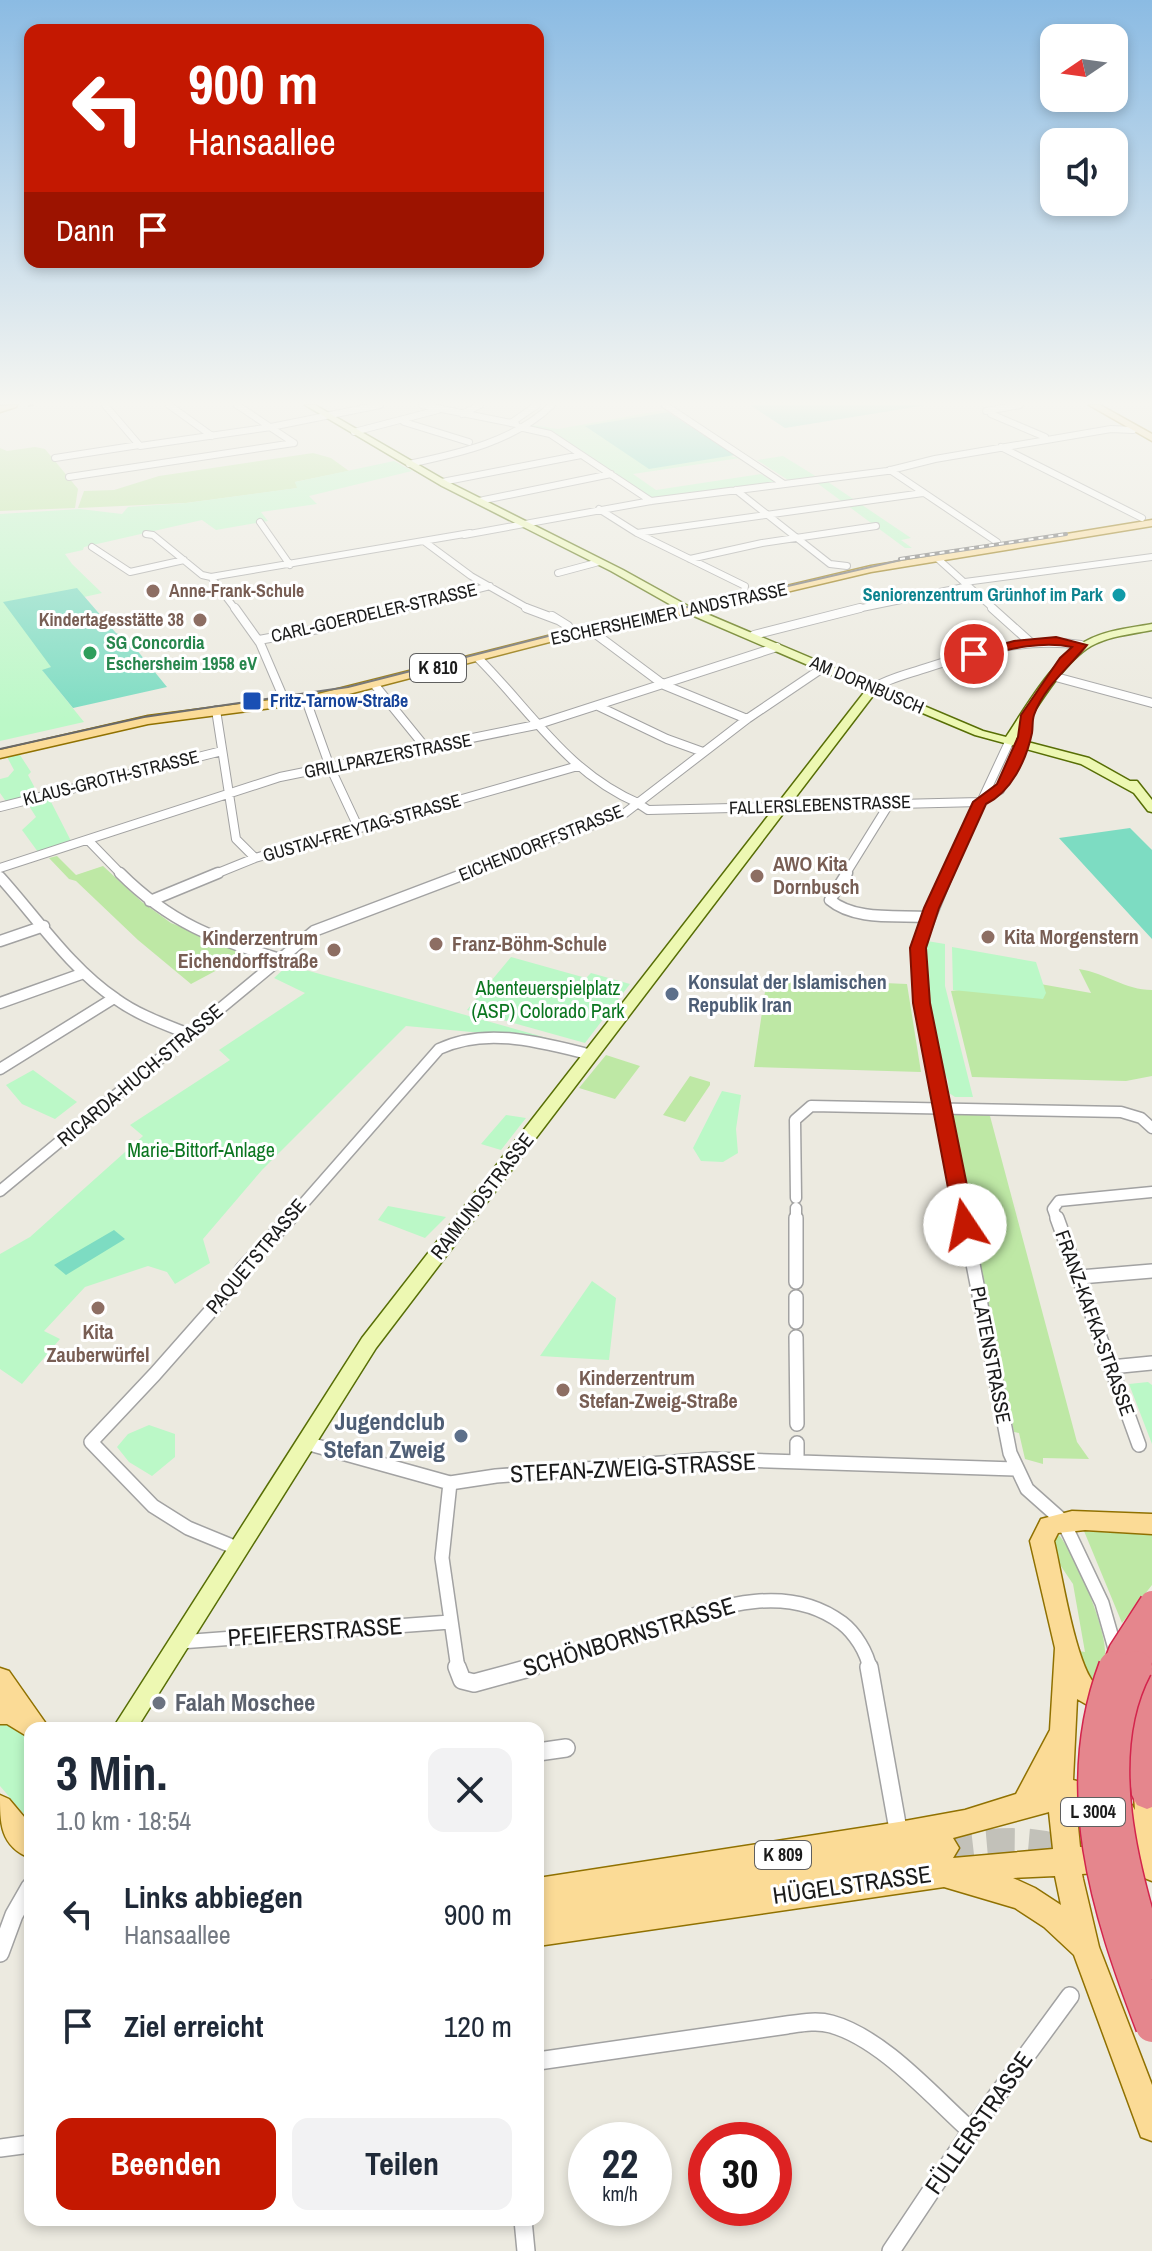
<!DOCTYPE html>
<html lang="de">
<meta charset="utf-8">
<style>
body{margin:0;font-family:"Archivo Narrow",sans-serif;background:#f2f2f3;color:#1f2937;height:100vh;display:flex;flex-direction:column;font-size:30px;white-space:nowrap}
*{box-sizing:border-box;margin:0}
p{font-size:26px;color:#747a83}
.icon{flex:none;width:44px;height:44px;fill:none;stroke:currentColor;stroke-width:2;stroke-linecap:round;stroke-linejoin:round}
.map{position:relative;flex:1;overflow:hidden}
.details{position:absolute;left:24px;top:1722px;width:520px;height:504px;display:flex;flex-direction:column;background:#fff;border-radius:16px;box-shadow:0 4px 12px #0003}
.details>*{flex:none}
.banner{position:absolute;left:24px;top:24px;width:520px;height:244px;border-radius:16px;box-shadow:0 4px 12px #0003;background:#c41801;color:#fff;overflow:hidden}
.needle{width:52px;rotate:257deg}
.fabs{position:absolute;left:1040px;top:24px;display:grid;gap:16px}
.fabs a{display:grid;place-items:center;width:88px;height:88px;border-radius:16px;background:#fff;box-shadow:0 4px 12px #0003;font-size:40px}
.speed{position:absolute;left:568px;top:2122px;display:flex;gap:16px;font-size:40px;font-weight:700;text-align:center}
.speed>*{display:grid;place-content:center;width:104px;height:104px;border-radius:50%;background:#fff;box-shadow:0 4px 12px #0003;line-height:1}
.speed small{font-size:20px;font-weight:400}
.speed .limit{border:12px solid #d22;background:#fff;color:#111}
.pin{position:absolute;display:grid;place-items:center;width:68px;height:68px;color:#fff;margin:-34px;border:4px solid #fff;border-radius:50%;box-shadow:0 2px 8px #0007}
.me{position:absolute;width:88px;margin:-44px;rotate:349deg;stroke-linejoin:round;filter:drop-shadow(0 0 6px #0008)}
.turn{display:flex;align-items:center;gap:28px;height:168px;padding:0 32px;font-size:36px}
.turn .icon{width:104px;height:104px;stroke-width:2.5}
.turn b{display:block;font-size:56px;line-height:68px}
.then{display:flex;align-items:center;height:76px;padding:0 32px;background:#0003;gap:16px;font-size:30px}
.round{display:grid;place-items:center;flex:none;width:84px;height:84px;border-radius:16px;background:#f2f2f3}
.summary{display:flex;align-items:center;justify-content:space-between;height:136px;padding:0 32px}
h1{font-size:48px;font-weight:800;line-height:60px}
.cta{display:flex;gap:16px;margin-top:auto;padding:16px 32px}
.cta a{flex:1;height:92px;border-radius:16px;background:#c41801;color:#fff;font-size:32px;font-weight:800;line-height:92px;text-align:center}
.cta a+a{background:#f2f2f3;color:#1f2937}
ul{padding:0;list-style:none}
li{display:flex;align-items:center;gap:24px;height:112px;padding:0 32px}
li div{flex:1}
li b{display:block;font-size:30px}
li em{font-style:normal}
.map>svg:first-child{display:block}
</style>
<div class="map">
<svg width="1152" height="2251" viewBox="0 0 1152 2251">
<rect width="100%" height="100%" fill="#eceae0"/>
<!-- grass -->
<path fill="#bee8a5" d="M35,447L45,449L78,489L75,508L0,511V448L7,451Z
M313,453L331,458L349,471L295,482L298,488L186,503L78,508L84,491L114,490L159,476Z
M57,856L76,875L103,866L142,902L171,923L249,953L191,984L138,940L76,881L69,879L49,858Z
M1079,969C1106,973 1125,990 1152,990V1076L1126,1081L972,1077L951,991L1029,982L1091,993Z
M767,978L907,984L921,1072L754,1067Z
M606,1055L640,1066L615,1099L579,1088Z
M690,1076L710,1082V1085L685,1122L663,1115Z
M957,1113H987L990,1116L1077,1442L1089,1459L1043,1458V1464L1025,1459L1019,1433L1014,1432L951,1122V1118Z
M1084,1531L1152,1535V1585L1122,1623Z
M1057,1533C1074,1550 1108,1631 1105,1655C1103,1667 1096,1680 1093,1691L1079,1651L1085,1652L1073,1584L1050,1550Z"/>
<!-- park -->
<path fill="#bbf8c7" d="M669,409L668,412L586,426L740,458L633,474L656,490L761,474L776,483L654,499L550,431L527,428L533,425L558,429Z
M783,456L817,477L788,480L757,460Z
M394,461L412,471L309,496L317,504L261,512L268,521L216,530L202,520L84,547L83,550L65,554L72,564L102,593L84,597L76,588L51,667L43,671L84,722L0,741V514L80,509L122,514L128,507L186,503L297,488L295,482Z
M828,482L911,538L901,540L912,548H905L817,483Z
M18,752L31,772L28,775L37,792L48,796L71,841L38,852L22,830L36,817L24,798L7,803L0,793V779L8,777L14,770L6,755Z
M927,941L945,944V986L973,1097H955L949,1093L948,1080L942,1069L926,985Z
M952,947L1036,962L1046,993L1043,999L953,990Z
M511,957L586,978L591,973L630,984L585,1043L467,1010Z
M288,965L579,1047L516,1036L406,1026L262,1170L203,1239L210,1263L175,1284L167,1272L148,1266L85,1287L44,1331L60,1339L22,1384L0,1369V1254L30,1237L143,1136L130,1125L230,1060L219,1050L305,993L274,978Z
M33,1070L77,1102L55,1119L22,1104L6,1085Z
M722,1091L741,1095L736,1129L738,1153L723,1162L701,1161L693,1148Z
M506,1115L526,1118L501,1150L481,1144Z
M388,1206L446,1217L425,1238L378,1220Z
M592,1281L616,1298L609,1360L540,1356Z
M1148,1382L1152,1385V1444L1129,1384Z
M149,1425L175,1434V1457L152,1476L129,1462L117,1447L128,1434Z
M0,1719L8,1720L30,1741V1821L0,1786Z"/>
<!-- pitch -->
<path fill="#7ddcc2" d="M750,405H927L785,428Z
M668,412L735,455L649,469L585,426Z
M77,588L116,633L127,638L167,687L73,708L42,670L51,667L3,602Z
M1130,828L1152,850V939L1059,838Z
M114,1230L125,1239L66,1275L54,1265Z"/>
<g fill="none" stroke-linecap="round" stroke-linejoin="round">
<!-- primary-tunnel -->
<path stroke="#c2c1b9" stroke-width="28" stroke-dasharray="28 14" stroke-linecap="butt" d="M945,1848C990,1843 1033,1835 1075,1855"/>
<!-- street-far4 casing -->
<g stroke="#a2a2a2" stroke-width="8">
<path id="street-far4" d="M105,405L140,446L271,427L380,405
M169,405L212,436
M237,405L294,443
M422,405L516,424
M665,405L784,484
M986,411L1020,405
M462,414L480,405
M991,414L1045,437
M404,422L469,442
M511,423L537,405
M519,427L550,434L651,501
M354,432L438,410
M1001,447L1142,518
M55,458L139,445
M409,464C460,453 513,442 552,405
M890,470L997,542
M69,477L294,443
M442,482L581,455
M736,490L830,564L847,566
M479,501L611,474
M599,509L637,533L745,586L744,592
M260,522L290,565
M637,533L923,493
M146,534L153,535L202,575L211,577L236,610
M464,535L651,501L887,471L935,459L1111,429L1133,430
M425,542L471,576L531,610
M92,547L130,572L184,560
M937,558L995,610
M690,559L762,543L876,526
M558,573L599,562
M211,577L470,533
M965,582L1152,557
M396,610L490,586
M852,610L969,586"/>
</g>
<!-- street-far3 casing -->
<g stroke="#a2a2a2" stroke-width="10">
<path id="street-far3" d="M235,608L260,643L281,692
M526,608L558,620
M992,608L1030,642
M552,616L568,626
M589,629L664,685L747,719
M754,635L860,608
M259,640L329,627L404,608
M478,658C532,712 567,773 640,804
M1052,676L1152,703
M374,684L426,748
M873,688C889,678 908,674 926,668C978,651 1026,637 1081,645
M306,700L330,767L359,829
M598,706L667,739L703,752
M216,710L236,839L255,858
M981,801L1000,790L1022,744
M636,802L648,810L980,802
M0,807L222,751
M88,840L122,875
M0,868L280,777L536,725L777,647
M213,875L255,858L578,766
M461,875L625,813L747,719L824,667
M845,875L886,809V802
M947,875L1010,740"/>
</g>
<!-- street-far2 casing -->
<g stroke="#a2a2a2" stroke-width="13">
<path id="street-far2" d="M120,873C170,923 214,939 280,959
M847,873L830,900C855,921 897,915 928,917
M948,873L918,948L919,987L964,1220
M0,877C37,918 70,968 116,999C138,1015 164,1024 189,1034
M150,901L218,873
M0,941L44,926
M0,1003L84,973
M0,1069L114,998
M0,1191L314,931L467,873
M796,1198L795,1120L811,1106L1121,1112L1141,1118L1152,1128
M796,1208V1220
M289,1220L439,1049C487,1026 543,1043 592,1055
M1057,1220L1053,1209L1059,1201L1152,1192"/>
</g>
<!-- street-far1 casing -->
<g stroke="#a2a2a2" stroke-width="16">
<path id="street-far1" d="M796,1218V1282
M964,1218L1010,1453L1027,1489L1063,1521L1102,1603L1116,1652
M1057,1218L1139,1445
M1080,1277L1152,1271
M796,1297V1322
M796,1337L797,1424
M1111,1367L1152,1363
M306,1443L450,1483L496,1476L712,1459L1015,1469
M797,1443V1461
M450,1483L442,1558L458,1669
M239,1549L188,1528L153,1506L91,1442L155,1374L230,1289L242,1269L290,1218
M180,1642L450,1622
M527,1669C564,1657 601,1645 638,1633C702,1613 781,1577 842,1623C855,1633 867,1652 870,1669"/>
</g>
<!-- street casing -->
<g stroke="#a2a2a2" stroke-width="20">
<path id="street" d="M457,1667L462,1680L474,1683L533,1667
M869,1667L899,1835
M538,1752L566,1748
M0,1953L14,1915L30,1887
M538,2061L787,2025C801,2023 817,2020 831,2024C882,2038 932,2096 971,2131
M0,2148L30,2144
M523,2220L526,2251
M891,2251L971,2131L1070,1996"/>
</g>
<!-- secondary casing -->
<g stroke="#576e05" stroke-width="3">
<path id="secondary" d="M305,405H315L448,482L623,570L688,606L983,731L1006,737C1026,707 1054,657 1086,641C1106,630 1130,628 1152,624V630C1131,634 1110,636 1091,646C1062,663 1035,711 1016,739L1089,758L1130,781H1137L1152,800V812L1148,811L1134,793L1081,764L975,735L875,693L376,1348L137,1728H113L362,1338L866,690L680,610L611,571L442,486Z"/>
</g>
<!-- primary casing -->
<g stroke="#907101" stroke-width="3">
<path id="primary" d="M17,405L16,407L0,412V406Z
M1089,405H1100L1152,434V441Z
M1152,520V526L871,572L706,611L627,622L318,702L148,724L0,758V750L148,716L318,694L627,616L706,605L871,566Z
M1072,1511L1152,1514V1534L1085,1530L1058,1533L1054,1541C1062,1576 1074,1652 1091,1679C1098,1691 1116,1692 1123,1706L1119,1714L1110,1718L1077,1699L1073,1780L1111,1790L1115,1799L1111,1808L1102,1812L1076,1806L1080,1847L1110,1846L1120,1849L1124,1859L1120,1869L1110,1872L1082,1874L1083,1879L1099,1947L1152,2085V2141L1141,2137L1074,1955L1044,1927L1015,1908L944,1887L538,1946V1878L899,1822L965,1810L1016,1794L1050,1730L1055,1648L1030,1541L1041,1519ZM1049,1812L1053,1849L953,1858L959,1848L953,1838ZM1055,1876L1061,1905L1035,1888L1013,1878Z
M0,1668L9,1671L49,1728H30V1738L7,1724H0Z
M1147,1782L1152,1784V1881L1142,1877L1110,1814L1114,1805L1123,1801L1132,1805L1135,1810L1134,1795L1138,1786Z
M0,1795L9,1799L30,1824V1858C0,1846 0,1823 0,1795Z"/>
</g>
<!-- highway casing -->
<g stroke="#d3244c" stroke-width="3">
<path id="highway" d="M1152,1669V1807L1147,1809L1137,1805L1132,1795C1127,1751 1120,1714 1142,1673Z"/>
</g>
<!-- street-far4 -->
<use href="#street-far4" stroke="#fff" stroke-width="6"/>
<!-- street-far3 -->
<use href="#street-far3" stroke="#fff" stroke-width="8"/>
<!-- street-far2 -->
<use href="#street-far2" stroke="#fff" stroke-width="10"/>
<!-- street-far1 -->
<use href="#street-far1" stroke="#fff" stroke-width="13"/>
<!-- street -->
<use href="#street" stroke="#fff" stroke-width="17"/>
<!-- secondary -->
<use href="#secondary" fill="#edf8b2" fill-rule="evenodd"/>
<!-- primary -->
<use href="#primary" fill="#fbdb96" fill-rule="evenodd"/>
<!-- highway -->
<use href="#highway" fill="#e5868d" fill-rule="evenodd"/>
<!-- tram -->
<path stroke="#696969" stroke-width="2" d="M29,406L33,405
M0,749L144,717L348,687L615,619L718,602L901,560"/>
<!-- rail casing -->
<g stroke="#696969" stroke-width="4">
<path id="rail" d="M900,559L1066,534"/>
</g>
<!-- rail -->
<use href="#rail" stroke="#fff" stroke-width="2" stroke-dasharray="5" stroke-linecap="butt"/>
<!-- highway-bridge-far1 casing -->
<g stroke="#d3244c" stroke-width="27" stroke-linecap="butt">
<path id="highway-bridge-far1" d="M1114,1669L1121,1651L1152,1603
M1135,1669L1152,1637"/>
</g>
<!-- highway-bridge casing -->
<g stroke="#d3244c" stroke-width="35" stroke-linecap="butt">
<path id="highway-bridge" d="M1115,1667C1069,1790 1107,1908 1152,2026
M1136,1667C1090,1754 1123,1875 1152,1963"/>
</g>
<!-- highway-bridge-far1 -->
<use href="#highway-bridge-far1" stroke="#e5868d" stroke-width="24"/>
<!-- highway-bridge -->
<use href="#highway-bridge" stroke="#e5868d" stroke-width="32"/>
</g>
<!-- sky -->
<linearGradient id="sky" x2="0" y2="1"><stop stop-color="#8bbbe3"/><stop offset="0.56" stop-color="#f6f6f1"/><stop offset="1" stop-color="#f6f6f1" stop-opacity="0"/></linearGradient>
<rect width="1152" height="720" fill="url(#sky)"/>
<!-- route -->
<path fill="#c41801" stroke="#7f1001" stroke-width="2" d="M1056,637L1087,645C1070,666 1043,688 1034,715C1032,721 1033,727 1032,733C1026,761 1011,792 986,804L939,908L926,948L930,1003L975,1225L965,1232L955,1225L913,1003L910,948L924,908L973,802L997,784L1018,737L1021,715L1060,658L1072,647C1040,640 1006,650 974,658L968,654L1014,641Z"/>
<!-- markers -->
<g fill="#8d6e63" stroke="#fff" stroke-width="3">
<circle cx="153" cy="591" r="8"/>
<circle cx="200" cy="620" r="8"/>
<circle cx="757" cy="876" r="8"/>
<circle cx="988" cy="937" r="8"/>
<circle cx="436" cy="944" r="8"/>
<circle cx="334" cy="950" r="8"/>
<circle cx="98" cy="1308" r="8"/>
<circle cx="563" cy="1390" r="8"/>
</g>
<circle fill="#0f9aa8" stroke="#fff" stroke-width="3" cx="1119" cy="595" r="8"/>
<circle fill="#2e9e5b" stroke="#fff" stroke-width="3" cx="90" cy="653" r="8"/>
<rect fill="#1a4fb4" stroke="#fff" stroke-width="3" x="242" y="691" width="20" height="20" rx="4"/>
<g fill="#5c6f8a" stroke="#fff" stroke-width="3">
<circle cx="672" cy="994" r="8"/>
<circle cx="461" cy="1436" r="8"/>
</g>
<circle fill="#6b7280" stroke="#fff" stroke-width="3" cx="159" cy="1703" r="8"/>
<g text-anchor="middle" stroke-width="6" stroke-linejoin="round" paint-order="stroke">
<!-- far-education labels -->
<g font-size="18" font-weight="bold" fill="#785e54" stroke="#fff" text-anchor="start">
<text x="169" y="597">Anne-Frank-Schule</text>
<text x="184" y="626" text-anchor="end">Kindertagesstätte 38</text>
</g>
<!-- far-culture labels -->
<g font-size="18" font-weight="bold" fill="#0d838f" stroke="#fff" text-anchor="end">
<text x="1103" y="601">Seniorenzentrum Grünhof im Park</text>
</g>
<!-- far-street labels -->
<g font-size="18" fill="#1b1b1b" stroke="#fff">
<text transform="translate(374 613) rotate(-13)" y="6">CARL-GOERDELER-STRASSE</text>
<text transform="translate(669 614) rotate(-12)" y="6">ESCHERSHEIMER LANDSTRASSE</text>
<text transform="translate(867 685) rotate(23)" y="6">AM DORNBUSCH</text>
<text transform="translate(388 756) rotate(-11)" y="6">GRILLPARZERSTRASSE</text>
<text transform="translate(111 778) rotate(-14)" y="6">KLAUS-GROTH-STRASSE</text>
<text transform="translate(820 805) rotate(-2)" y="6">FALLERSLEBENSTRASSE</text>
<text transform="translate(362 828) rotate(-16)" y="6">GUSTAV-FREYTAG-STRASSE</text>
<text transform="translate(541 843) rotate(-22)" y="6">EICHENDORFFSTRASSE</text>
</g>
<!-- far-leisure labels -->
<g font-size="18" font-weight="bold" fill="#27864d" stroke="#fff" text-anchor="start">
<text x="106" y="649">SG Concordia<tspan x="106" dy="21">Eschersheim 1958 eV</tspan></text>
</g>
<!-- shield labels -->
<g fill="#fff" stroke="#5f5f5f" stroke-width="2">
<rect x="410" y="654" width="56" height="28" rx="6"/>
<rect x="1061" y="1798" width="64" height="28" rx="6"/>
<rect x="755" y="1841" width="56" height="28" rx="6"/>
</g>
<g font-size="18" font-weight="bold" fill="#1b1b1b">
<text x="438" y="674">K 810</text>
<text x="1093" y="1818">L 3004</text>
<text x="783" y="1861">K 809</text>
</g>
<!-- far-transit labels -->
<g font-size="18" font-weight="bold" fill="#164399" stroke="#fff" text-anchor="start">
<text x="270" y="707">Fritz-Tarnow-Straße</text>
</g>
<!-- education labels -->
<g font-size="20" font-weight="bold" fill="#785e54" stroke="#fff" text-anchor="start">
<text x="773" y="871">AWO Kita<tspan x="773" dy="23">Dornbusch</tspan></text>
<text x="1004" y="944">Kita Morgenstern</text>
<text x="318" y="945" text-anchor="end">Kinderzentrum<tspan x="318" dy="23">Eichendorffstraße</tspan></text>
<text x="452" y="951">Franz-Böhm-Schule</text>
<text x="98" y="1339" text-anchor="middle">Kita<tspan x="98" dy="23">Zauberwürfel</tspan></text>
<text x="579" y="1385">Kinderzentrum<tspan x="579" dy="23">Stefan-Zweig-Straße</tspan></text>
</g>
<!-- service labels -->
<g font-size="20" font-weight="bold" fill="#4e5e75" stroke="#fff" text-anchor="start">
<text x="688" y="989">Konsulat der Islamischen<tspan x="688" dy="23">Republik Iran</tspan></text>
</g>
<!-- park labels -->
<g font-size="20" fill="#0b7620" stroke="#fff">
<text x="548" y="995">Abenteuerspielplatz<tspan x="548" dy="23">(ASP) Colorado Park</tspan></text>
<text x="201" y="1157">Marie-Bittorf-Anlage</text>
</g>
<!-- street labels -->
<g font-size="20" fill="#1b1b1b" stroke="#fff">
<text transform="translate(140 1075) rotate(-40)" y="7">RICARDA-HUCH-STRASSE</text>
<text transform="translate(482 1196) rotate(-52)" y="7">RAIMUNDSTRASSE</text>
<text transform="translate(256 1256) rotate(-50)" y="7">PAQUETSTRASSE</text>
<text transform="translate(1095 1323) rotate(70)" y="7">FRANZ-KAFKA-STRASSE</text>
<text transform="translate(991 1355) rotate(79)" y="7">PLATENSTRASSE</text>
</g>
<!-- near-service labels -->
<g font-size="24" font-weight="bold" fill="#4e5e75" stroke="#fff" text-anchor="end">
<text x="445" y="1430">Jugendclub<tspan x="445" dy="28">Stefan Zweig</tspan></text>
</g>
<!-- near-street labels -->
<g font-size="24" fill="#1b1b1b" stroke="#fff">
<text transform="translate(633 1468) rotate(-3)" y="8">STEFAN-ZWEIG-STRASSE</text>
<text transform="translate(315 1632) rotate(-4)" y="8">PFEIFERSTRASSE</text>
<text transform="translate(629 1637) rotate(-17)" y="8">SCHÖNBORNSTRASSE</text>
<text transform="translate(852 1885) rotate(-8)" y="8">HÜGELSTRASSE</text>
<text transform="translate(979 2123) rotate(-55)" y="8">FÜLLERSTRASSE</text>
</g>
<!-- near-worship labels -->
<g font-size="24" font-weight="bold" fill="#5b616d" stroke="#fff" text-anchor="start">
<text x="175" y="1711">Falah Moschee</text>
</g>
</g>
</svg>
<div class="fabs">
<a><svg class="needle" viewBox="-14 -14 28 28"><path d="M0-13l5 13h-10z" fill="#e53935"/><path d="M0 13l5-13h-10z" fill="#747a83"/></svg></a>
<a><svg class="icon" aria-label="sound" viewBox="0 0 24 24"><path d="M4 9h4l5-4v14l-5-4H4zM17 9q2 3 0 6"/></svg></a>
</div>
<div class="speed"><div>22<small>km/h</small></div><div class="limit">30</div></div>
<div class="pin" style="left:974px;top:654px;background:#d93025"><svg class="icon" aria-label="arrive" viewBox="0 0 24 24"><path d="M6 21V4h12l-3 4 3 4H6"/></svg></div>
<svg class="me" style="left:965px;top:1225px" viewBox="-20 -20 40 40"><circle r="19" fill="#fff"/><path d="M0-13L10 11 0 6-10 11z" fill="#c41801"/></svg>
<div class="banner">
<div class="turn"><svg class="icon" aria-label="left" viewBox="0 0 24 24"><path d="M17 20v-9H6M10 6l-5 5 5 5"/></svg><div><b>900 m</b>Hansaallee</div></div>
<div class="then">Dann<svg class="icon" aria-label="arrive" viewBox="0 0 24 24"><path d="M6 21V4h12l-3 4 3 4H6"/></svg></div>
</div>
<section class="details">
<div class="summary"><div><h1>3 Min.</h1><p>1.0 km · 18:54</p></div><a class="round"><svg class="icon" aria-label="close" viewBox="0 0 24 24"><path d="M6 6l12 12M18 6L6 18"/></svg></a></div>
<ul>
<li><svg class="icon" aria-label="left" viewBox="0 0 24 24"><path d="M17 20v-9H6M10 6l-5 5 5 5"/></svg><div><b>Links abbiegen</b><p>Hansaallee</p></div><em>900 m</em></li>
<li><svg class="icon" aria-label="arrive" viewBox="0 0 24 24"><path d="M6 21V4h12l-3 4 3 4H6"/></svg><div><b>Ziel erreicht</b></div><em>120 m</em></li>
</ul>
<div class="cta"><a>Beenden</a><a>Teilen</a></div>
</section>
</div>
